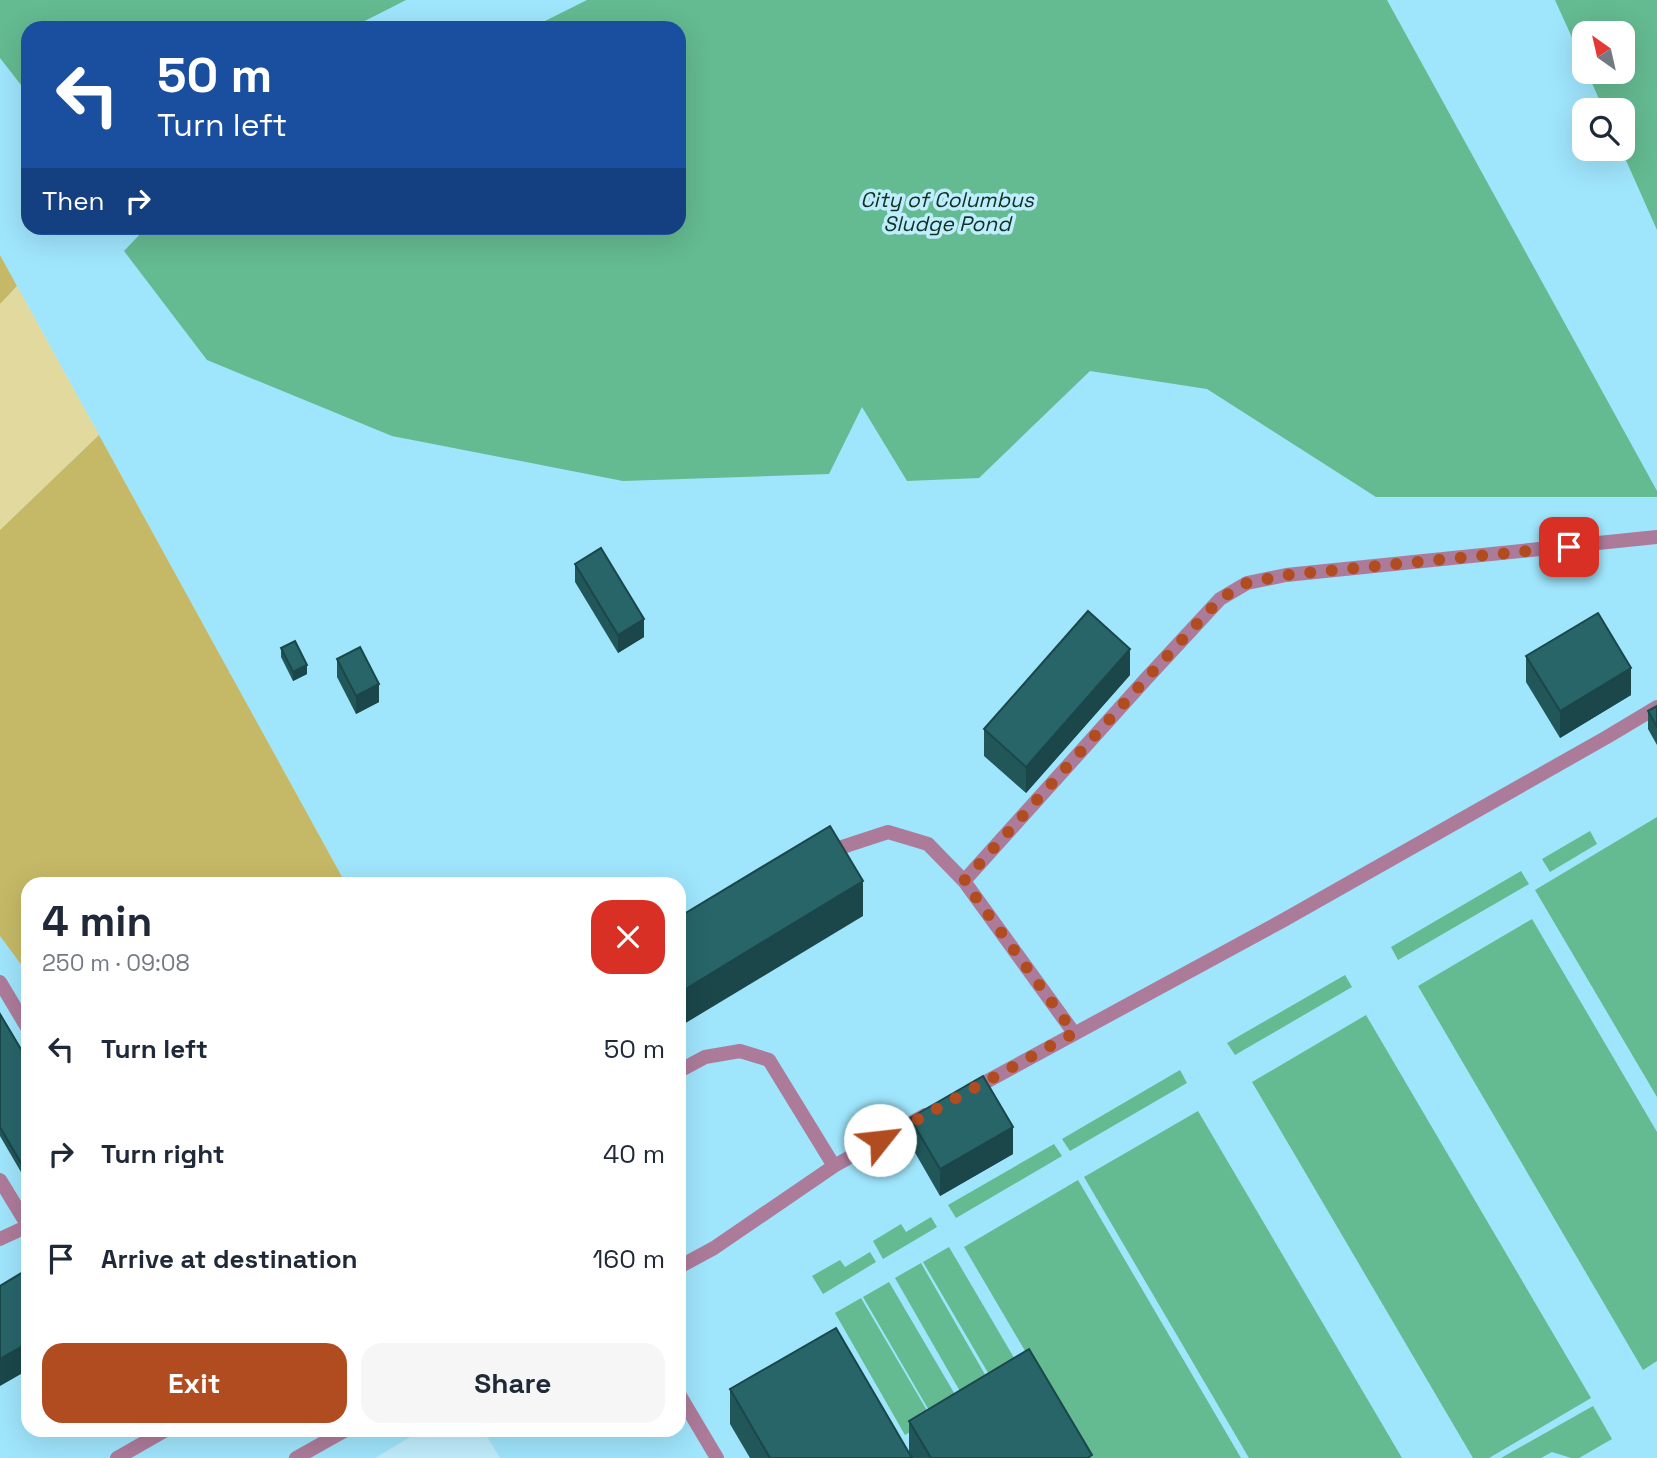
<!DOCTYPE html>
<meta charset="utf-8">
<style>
body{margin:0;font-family:"Space Grotesk",sans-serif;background:#f6f6f7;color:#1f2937;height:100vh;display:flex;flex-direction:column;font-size:26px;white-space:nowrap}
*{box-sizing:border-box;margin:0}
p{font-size:23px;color:#747a83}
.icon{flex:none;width:38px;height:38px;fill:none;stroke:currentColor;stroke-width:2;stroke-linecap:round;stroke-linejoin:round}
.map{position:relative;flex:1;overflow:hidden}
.sheet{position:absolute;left:21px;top:877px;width:665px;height:560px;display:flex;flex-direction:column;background:#fff;border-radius:21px;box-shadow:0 7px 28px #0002}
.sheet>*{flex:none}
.hud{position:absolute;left:21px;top:21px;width:665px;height:214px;border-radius:21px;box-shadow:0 7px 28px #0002;background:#1a4fa0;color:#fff;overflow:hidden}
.needle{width:46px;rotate:326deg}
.buttons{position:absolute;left:1572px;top:21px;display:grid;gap:14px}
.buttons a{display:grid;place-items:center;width:63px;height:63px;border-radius:14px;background:#fff;box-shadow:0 7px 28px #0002;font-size:35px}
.pin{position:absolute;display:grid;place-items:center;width:60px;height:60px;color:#fff;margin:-30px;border-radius:14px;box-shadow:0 4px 10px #0006}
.me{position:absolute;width:77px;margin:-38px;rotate:61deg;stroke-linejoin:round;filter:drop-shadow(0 0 5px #0008)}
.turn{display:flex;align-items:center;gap:24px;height:147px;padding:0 21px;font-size:32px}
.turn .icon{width:91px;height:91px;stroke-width:2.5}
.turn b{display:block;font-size:49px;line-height:60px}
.then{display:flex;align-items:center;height:66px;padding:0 21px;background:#0003;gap:14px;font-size:26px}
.round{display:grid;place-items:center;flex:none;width:74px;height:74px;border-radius:21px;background:#f6f6f7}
.head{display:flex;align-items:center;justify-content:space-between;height:119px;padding:0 21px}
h1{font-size:42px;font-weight:600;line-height:52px}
.primary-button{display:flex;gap:14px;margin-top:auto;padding:14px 21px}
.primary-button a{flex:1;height:80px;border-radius:21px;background:#b14c20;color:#fff;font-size:28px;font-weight:600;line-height:80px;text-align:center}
.primary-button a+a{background:#f6f6f7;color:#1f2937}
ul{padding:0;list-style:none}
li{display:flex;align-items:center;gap:21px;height:105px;padding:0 21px}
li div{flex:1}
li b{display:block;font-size:26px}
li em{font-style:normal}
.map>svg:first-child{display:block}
</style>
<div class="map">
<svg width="1657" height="1458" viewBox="0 0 1657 1458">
<rect width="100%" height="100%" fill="#c0edfd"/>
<!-- built -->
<path fill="#9fe5fc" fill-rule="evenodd" d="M0,0H1657V1458H500L483,1430H679V884H346L0,255ZM28,28H679V228H28ZM1584,33H1622V72H1584ZM1584,110H1622V149H1584Z
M0,936L28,974V1430H422L375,1458H0Z"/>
<!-- green -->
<path fill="#e1d99e" d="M17,286L99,435L0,530V304Z"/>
<!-- forest -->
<path fill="#c5b967" d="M0,255L17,286L0,304Z
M99,435L346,884H28V974L0,936V530Z"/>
<!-- water -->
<path fill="#64ba91" d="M0,0H406L351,28H28V94L0,58Z
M587,0H1387L1657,491V497H1376L1207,389L1090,371L979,478L907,481L862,407L829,474L623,481L392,436L207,360L124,251L146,228H679V28H531Z
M1555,0H1657V230L1621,149L1622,110H1604L1587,72H1622V33H1584V64Z
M1657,817V1097L1535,890Z
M1590,831L1597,844L1550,872L1542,859Z
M1521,871L1529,884L1398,960L1391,947Z
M1532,919L1657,1132V1361L1643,1370L1418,986Z
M1345,975L1352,987L1235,1055L1227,1043Z
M1366,1015L1591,1398L1489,1458H1473L1252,1082Z
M1180,1070L1187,1083L1070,1151L1062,1139Z
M1198,1111L1402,1458H1249L1084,1177Z
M1054,1144L1062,1156L956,1218L948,1205Z
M1078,1180L1241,1458H1088L964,1247Z
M931,1217L937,1227L883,1259L873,1241L901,1224L906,1232Z
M949,1247L1020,1368L994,1383L923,1262Z
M870,1252L876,1262L823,1294L812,1276L840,1260L845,1267Z
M921,1263L991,1385L965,1400L895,1278Z
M889,1282L960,1403L934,1419L863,1297Z
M861,1298L932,1419L905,1435L835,1313Z
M1593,1406L1612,1439L1579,1458H1571L1552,1452L1541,1458H1501Z"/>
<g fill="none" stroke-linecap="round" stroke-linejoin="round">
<!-- lane -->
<path stroke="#ad7b9a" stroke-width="14" d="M827,852L888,832L928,844L964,881L1074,1033
M964,881L1145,680L1220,599L1247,583L1286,575L1657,537
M0,982L28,1029
M679,1071L705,1057L740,1051L769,1060L834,1166
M971,1090L1282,921L1607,737L1657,707
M0,1180L28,1226
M0,1239L28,1226
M679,1267L714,1248L834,1166L925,1115
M117,1458L166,1430
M296,1458L346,1430"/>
<!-- street -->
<path stroke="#ad7b9a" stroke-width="14" d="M679,1394L717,1458"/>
</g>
<!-- wall -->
<path fill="#22575a" d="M575,564L644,637L618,653L575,582Z
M281,648L307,674L293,681L281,657Z
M1526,656L1631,695L1560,738L1526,682Z
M337,659L379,702L356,714L337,677Z
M1130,675L1026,793L984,756V729Z
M1657,706V745L1648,729V711Z
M0,1014L28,1061L25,1179L0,1136Z
M910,1118L1013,1154L940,1196L910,1144Z
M730,1389L909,1453V1421L1092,1458H750L730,1424Z"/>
<!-- shaded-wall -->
<path fill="#1b474a" d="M644,619V637L618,653V635Z
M1130,649V675L1026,793V767Z
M307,665V674L293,681V672Z
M1631,668V695L1560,738V711Z
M379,684V702L356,714V696Z
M863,881V916L679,1027V993Z
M1013,1127V1154L940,1196V1169Z
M28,1169V1178L25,1179V1170Z
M28,1343V1370L0,1386V1359Z"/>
<!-- building -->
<path fill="#276569" stroke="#1b474a" stroke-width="2" d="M601,548L644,619L618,635L575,564Z
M1088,611L1130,649L1026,767L984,729Z
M1598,613L1631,668L1560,711L1526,656Z
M295,641L307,665L293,672L281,648Z
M360,647L379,684L356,696L337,659Z
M1657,706V727L1648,711Z
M830,826L863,881L679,993V917Z
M0,1014L28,1061V1169L25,1170L0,1127Z
M983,1076L1013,1127L940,1169L910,1118Z
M28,1269V1343L0,1359V1286Z
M836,1328L912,1458H770L730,1389Z
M1029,1349L1092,1455L1087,1458H931L909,1421Z"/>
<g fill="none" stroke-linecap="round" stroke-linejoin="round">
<!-- route -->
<path stroke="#b14c20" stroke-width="12" stroke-dasharray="0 21.6" d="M880,1140L1074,1033L964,881L1145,680L1220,599L1247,583L1286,575L1569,547"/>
</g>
<g text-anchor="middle" stroke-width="7" stroke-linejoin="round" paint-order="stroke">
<!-- water labels -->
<g font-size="21" font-style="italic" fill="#0d3423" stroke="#c0edfd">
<text x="947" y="207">City of Columbus<tspan x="947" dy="24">Sludge Pond</tspan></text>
</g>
</g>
</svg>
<div class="buttons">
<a><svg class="needle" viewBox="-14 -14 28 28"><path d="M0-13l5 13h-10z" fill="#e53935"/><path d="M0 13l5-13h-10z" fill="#747a83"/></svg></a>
<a><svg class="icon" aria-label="search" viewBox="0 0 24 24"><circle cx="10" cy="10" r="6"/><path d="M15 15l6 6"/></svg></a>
</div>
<div class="pin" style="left:1569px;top:547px;background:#d93025"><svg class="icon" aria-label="arrive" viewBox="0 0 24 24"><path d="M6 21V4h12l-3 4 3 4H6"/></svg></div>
<svg class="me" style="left:880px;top:1140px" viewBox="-20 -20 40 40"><circle r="19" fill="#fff"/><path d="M0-13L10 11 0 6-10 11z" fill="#b14c20"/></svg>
<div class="hud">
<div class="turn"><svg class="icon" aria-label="left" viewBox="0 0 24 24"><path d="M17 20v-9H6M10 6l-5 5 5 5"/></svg><div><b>50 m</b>Turn left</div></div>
<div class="then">Then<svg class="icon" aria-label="right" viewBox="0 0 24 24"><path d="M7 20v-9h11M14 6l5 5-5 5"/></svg></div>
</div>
<section class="sheet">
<div class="head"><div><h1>4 min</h1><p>250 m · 09:08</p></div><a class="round" style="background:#d93025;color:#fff"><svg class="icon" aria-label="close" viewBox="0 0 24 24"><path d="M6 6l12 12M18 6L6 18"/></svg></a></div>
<ul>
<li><svg class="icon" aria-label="left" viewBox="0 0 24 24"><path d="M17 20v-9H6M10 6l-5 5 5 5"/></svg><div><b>Turn left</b></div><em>50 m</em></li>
<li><svg class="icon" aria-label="right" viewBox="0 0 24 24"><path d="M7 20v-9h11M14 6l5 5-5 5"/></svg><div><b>Turn right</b></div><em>40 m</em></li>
<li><svg class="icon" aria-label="arrive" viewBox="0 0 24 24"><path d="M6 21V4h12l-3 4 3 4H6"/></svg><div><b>Arrive at destination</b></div><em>160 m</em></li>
</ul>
<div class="primary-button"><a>Exit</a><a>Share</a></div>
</section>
</div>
